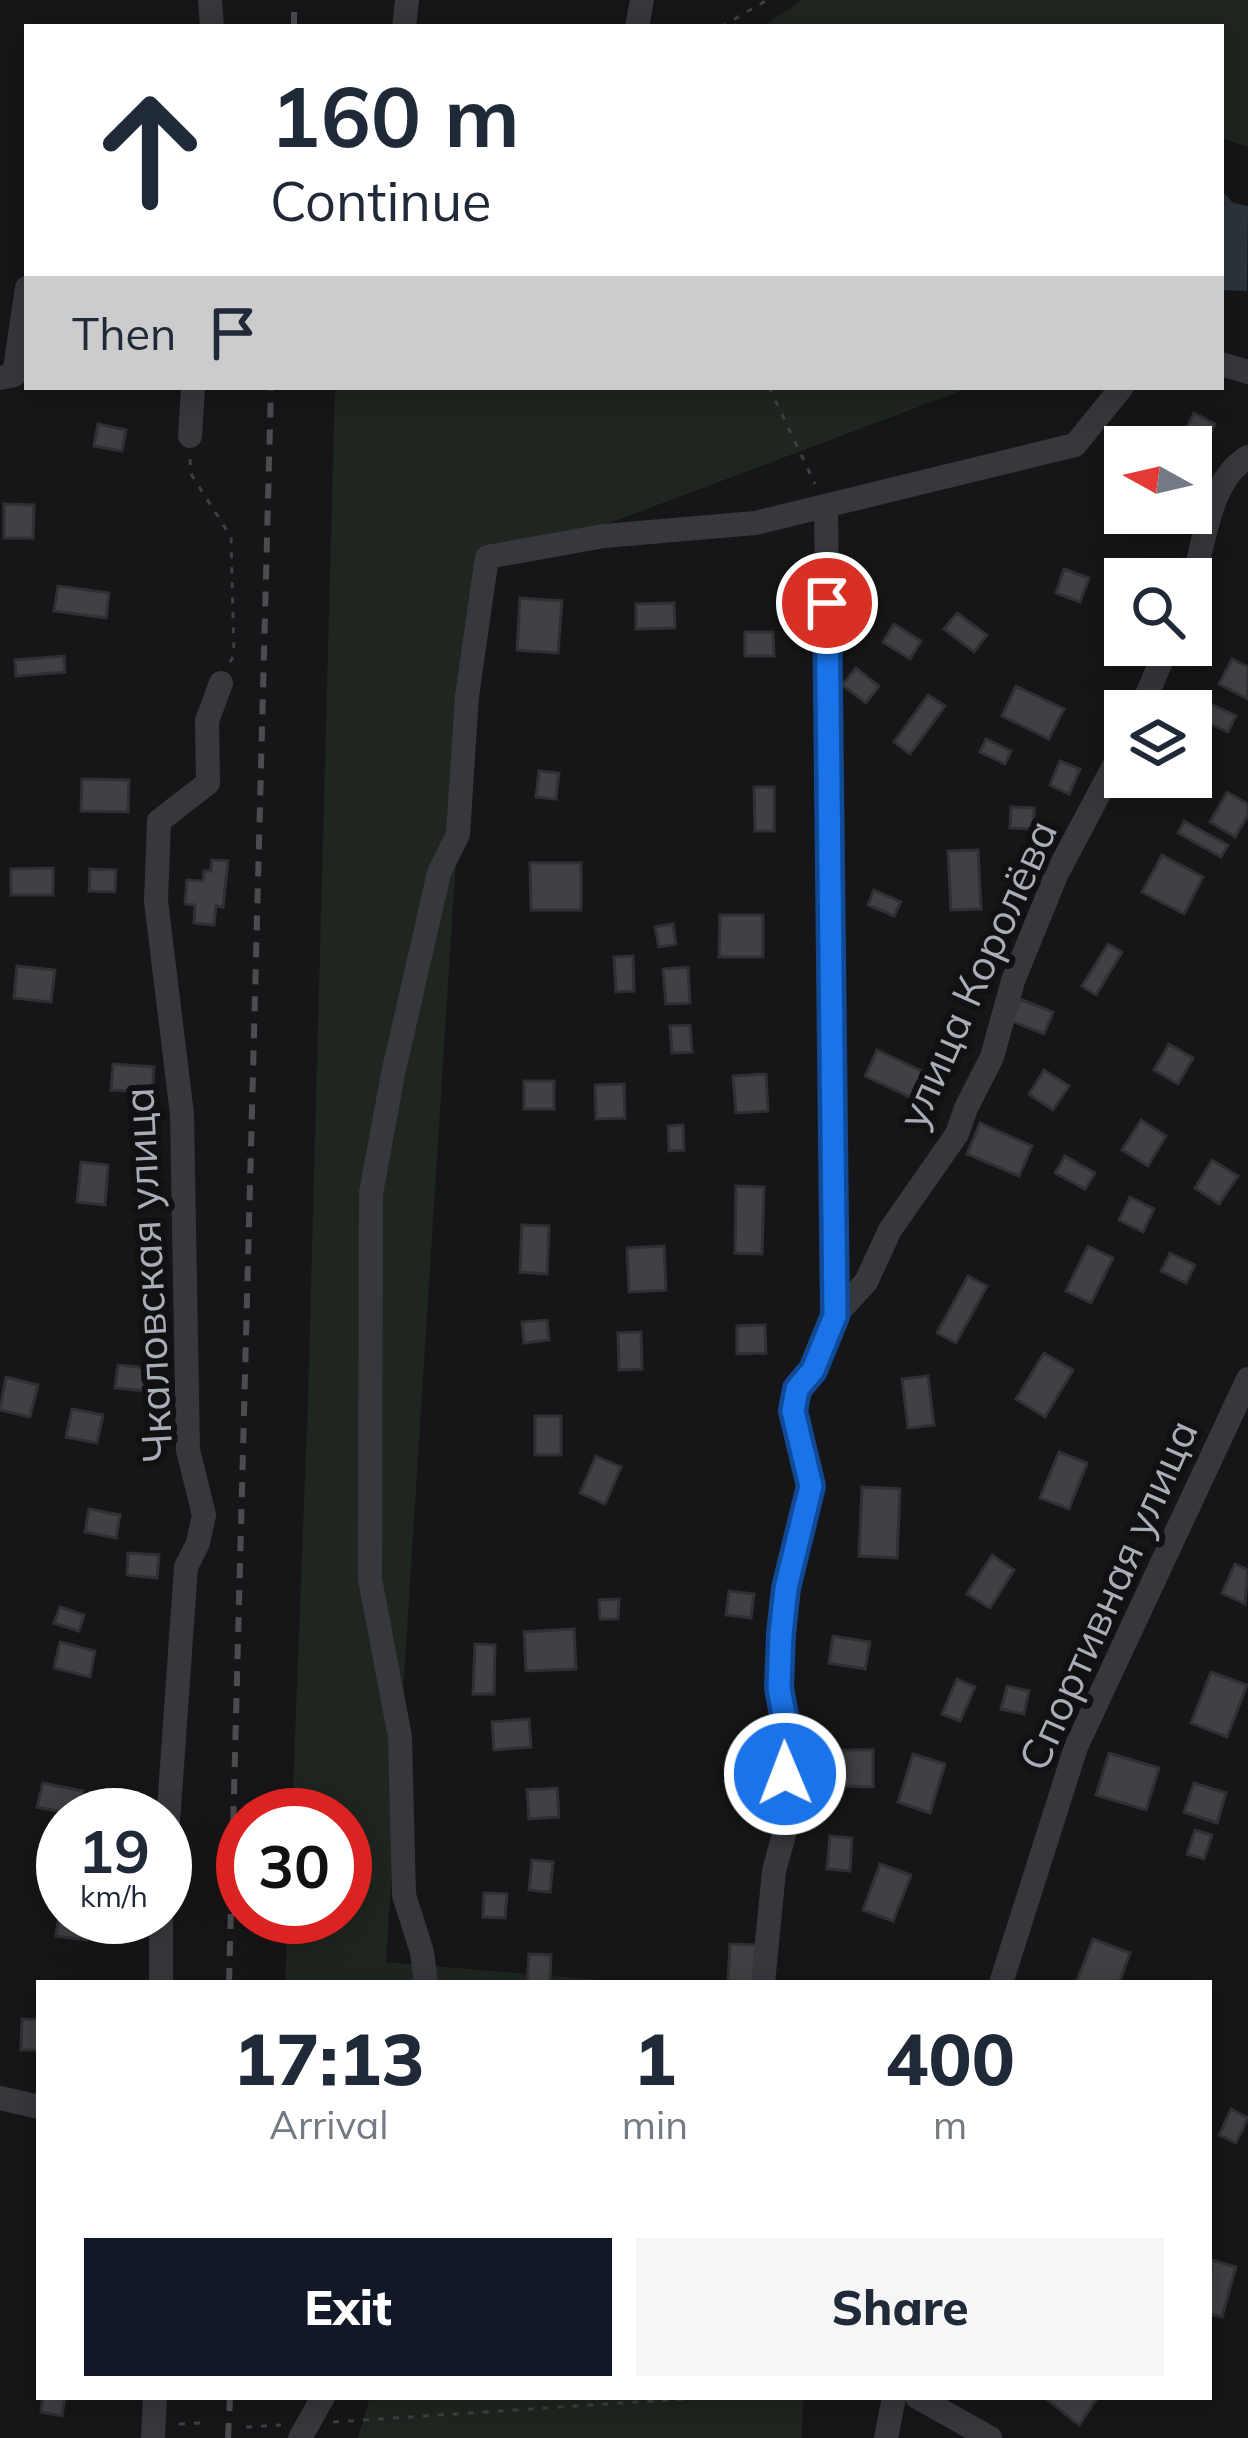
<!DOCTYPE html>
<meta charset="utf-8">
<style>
body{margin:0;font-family:Mulish,sans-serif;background:#f6f6f7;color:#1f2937;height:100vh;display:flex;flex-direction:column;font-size:45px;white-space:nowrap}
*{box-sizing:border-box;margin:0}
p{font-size:39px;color:#747a83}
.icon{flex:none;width:66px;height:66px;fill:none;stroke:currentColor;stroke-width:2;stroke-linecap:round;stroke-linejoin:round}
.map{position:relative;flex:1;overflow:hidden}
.side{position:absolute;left:36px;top:1980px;width:1176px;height:420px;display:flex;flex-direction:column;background:#fff;border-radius:0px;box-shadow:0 6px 30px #0003}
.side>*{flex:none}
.guide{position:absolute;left:24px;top:24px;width:1200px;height:366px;border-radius:0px;box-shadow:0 6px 30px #0003;background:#fff;color:#1f2937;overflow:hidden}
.needle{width:78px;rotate:278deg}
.controls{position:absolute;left:1104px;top:426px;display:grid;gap:24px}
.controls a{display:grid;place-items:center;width:108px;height:108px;border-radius:0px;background:#fff;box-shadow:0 6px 30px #0003;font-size:60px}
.speed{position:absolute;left:36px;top:1788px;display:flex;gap:24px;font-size:60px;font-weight:700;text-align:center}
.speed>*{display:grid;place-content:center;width:156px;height:156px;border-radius:50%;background:#fff;box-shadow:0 6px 30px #0003;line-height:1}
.speed small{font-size:30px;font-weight:400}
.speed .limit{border:18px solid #d22;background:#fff;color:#111}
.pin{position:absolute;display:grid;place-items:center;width:102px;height:102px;color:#fff;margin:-51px;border:6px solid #fff;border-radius:50%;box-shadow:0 3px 12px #0007}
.me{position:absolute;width:132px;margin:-66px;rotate:359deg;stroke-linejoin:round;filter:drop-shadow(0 0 9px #0008)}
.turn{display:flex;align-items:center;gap:42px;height:252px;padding:0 48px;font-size:54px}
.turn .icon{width:156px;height:156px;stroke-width:2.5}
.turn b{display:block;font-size:84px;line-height:102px}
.then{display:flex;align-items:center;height:114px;padding:0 48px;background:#0003;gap:24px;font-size:45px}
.eta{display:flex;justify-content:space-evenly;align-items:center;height:204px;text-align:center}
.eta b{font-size:72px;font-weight:800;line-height:84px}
.cta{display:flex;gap:24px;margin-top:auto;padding:24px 48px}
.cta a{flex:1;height:138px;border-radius:0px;background:#111827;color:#fff;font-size:48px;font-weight:800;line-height:138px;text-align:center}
.cta a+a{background:#f6f6f7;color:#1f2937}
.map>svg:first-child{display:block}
</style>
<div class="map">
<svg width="1248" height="2438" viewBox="0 0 1248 2438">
<rect width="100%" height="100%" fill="#161618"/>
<!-- green -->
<path fill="#1e261f" d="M802,0H1248V147L1221,138V27H762Z
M335,387H971L474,574L386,1962L636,1983H285L288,1917H345V1815H292L308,1401Z
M370,2397H803L802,2438H358Z"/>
<!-- water -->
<path fill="#2c353c" d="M1221,190L1233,203L1248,206L1247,291L1221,290Z"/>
<!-- building -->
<path fill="#404145" stroke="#303034" stroke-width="3" d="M1194,413L1215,424L1206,442L1185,431Z
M98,424L126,430L122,451L94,446Z
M4,504L34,505L33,538H4Z
M1064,569L1089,578L1080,602L1056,593Z
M58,586L109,593L106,618L54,611Z
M520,598L562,601L558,653L517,650Z
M674,603L675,628L636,629V604Z
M957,613L987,635L974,652L944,629Z
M894,624L921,641L910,659L883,642Z
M745,632H773L774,656H745Z
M64,656L65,672L16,676L15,660Z
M1232,659L1248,667V699L1219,684Z
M856,668L879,686L866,703L842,685Z
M1016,686L1064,709L1049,739L1002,716Z
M928,695L945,706L910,754L894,742Z
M1209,703L1236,716L1228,732L1201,719Z
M986,739L1011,751L1005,764L980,752Z
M1060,761L1080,769L1069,794L1050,785Z
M539,771L559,773L556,799L536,797Z
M82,779L129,780L128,812L81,811Z
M754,787H774V831H755Z
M1227,792L1248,804V815L1235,837L1210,822Z
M1011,807L1034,808V829L1010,828Z
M1184,821L1228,845L1221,857L1178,833Z
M978,850L981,909L951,910L948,851Z
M1162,855L1203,877L1184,914L1142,892Z
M212,860L228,861L223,907L216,906L214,925L194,923L195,905L185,904L187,880L203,881L204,871H211Z
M530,863H581V910H531Z
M53,868V895H11V869Z
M90,869L116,870L115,892L89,891Z
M1012,869L1032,876L1026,893L1006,886Z
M874,890L901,902L894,916L868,905Z
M720,915H763V957H719Z
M673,924L676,944L659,947L655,927Z
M1108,944L1122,952L1096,995L1082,986Z
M633,956L634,991L616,992L614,957Z
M17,966L55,970L51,1002L14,998Z
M688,967L690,1003L666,1004L663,969Z
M1020,999L1053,1012L1044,1034L1012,1021Z
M690,1025L692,1052L672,1053L670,1026Z
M1169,1044L1193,1058L1178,1084L1154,1070Z
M877,1050L928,1074L916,1100L865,1076Z
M113,1064L154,1067L152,1092L111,1090Z
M1044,1070L1069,1086L1053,1110L1029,1094Z
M766,1074L768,1111L736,1113L733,1076Z
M524,1081H554V1109H524Z
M624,1084L625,1118L596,1119L595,1085Z
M1141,1120L1166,1136L1148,1166L1122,1150Z
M980,1123L1032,1146L1019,1176L967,1154Z
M683,1125L684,1150L669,1151L668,1126Z
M1065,1156L1095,1173L1085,1189L1055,1173Z
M1212,1160L1238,1176L1219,1204L1195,1188Z
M81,1162L108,1165L105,1205L77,1202Z
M736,1186L764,1187L762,1254L735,1253Z
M1130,1197L1154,1209L1143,1232L1119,1220Z
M522,1225L549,1226L547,1274L520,1272Z
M664,1246L666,1290L629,1292L627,1248Z
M1088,1246L1113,1258L1091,1303L1066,1291Z
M1170,1253L1195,1265L1186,1283L1161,1271Z
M968,1276L987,1286L956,1343L937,1333Z
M547,1320L549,1340L524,1343L522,1322Z
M765,1325L766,1353L737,1354V1326Z
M641,1332L642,1369L619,1370L618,1333Z
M1044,1353L1073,1370L1045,1417L1016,1399Z
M118,1365L148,1368L146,1391L115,1388Z
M928,1376L934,1425L908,1428L902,1379Z
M6,1377L38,1385L30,1417L0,1410Z
M72,1409L103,1415L97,1443L66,1437Z
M535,1416H561V1455H535Z
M1059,1452L1087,1463L1069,1509L1040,1498Z
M596,1456L621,1467L605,1504L580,1493Z
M862,1487L900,1489L897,1558L859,1556Z
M89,1509L120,1515L116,1538L85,1532Z
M128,1553L159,1555L157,1578L127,1575Z
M992,1555L1014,1570L990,1608L967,1594Z
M1235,1564L1248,1570L1245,1604L1222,1593Z
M729,1591L754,1594L751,1618L726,1615Z
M619,1599L618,1619H600L599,1600Z
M60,1607L84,1615L79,1631L54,1623Z
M574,1629L576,1669L526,1671L524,1632Z
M833,1636L870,1642L865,1669L829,1663Z
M60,1642L95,1651L90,1677L54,1668Z
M475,1644L495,1645L494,1694H473Z
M1211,1672L1247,1685L1227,1737L1191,1723Z
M957,1679L975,1687L960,1721L942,1714Z
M1007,1686L1029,1691L1024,1714L1001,1709Z
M529,1719L531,1747L494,1750L492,1722Z
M840,1750H873V1787L840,1786Z
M1109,1753L1159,1768L1146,1810L1096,1795Z
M913,1754L945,1764L930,1813L898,1802Z
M43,1783L83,1791L78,1815L37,1807Z
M1194,1783L1226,1793L1217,1823L1184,1812Z
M557,1788L559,1817L529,1819L527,1790Z
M1195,1830L1212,1835L1204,1859L1187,1854Z
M830,1836L852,1838L850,1871L827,1869Z
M532,1860L553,1862L550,1892L529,1890Z
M880,1864L911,1875L893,1921L863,1910Z
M484,1893L507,1894L505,1918L483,1917Z
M61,1898L63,1917H90L87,1940L56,1936Z
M1093,1939L1130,1953L1119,1983H1076Z
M730,1944L756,1945L754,1983L728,1981Z
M529,1954L551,1955L550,1983H527Z
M22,2019L39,2020V2050H21Z
M1231,2109L1248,2118L1236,2143L1219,2135Z
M1212,2260L1236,2267L1222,2317L1209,2314Z
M43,2397H65L62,2416L41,2412Z
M1044,2397H1098L1079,2425Z"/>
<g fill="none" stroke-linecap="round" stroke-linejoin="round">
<!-- path -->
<path stroke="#3d3f44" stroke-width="3" stroke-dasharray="6 9" stroke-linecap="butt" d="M721,27L767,0
M769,387L815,484
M190,459L191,474L231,537L234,655L229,664
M333,2422L714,2397
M179,2424L202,2423
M246,2427L281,2425"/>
<!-- minor -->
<path stroke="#37383d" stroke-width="24" d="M210,0L212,27
M404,27L407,0
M637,27L642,0
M1221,364L1248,372
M0,378L14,375L27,288
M190,436L193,387
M826,508L835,1316
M1191,586C1205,546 1208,480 1248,457
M1140,711L1168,645
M165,1865L186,1567L198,1543L204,1515L188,1450L182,1114L156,901L159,821L208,783L207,721L221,683
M161,1983V1917
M426,1983L422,1952L404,1895L400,1737L370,1579L371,1193L393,1074L439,873L458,834L467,696L487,557L604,536L755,523L1075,445L1122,387
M763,1983L774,1871L785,1831L787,1731L779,1688L781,1634L786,1588L811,1486L793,1411L797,1389L813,1370L835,1316L866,1282L890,1230L957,1134L966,1108L992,1057L1013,981L1057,873L1125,745
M1001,1983L1076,1747L1248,1379
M0,2098L39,2107
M917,2397L990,2438
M153,2438L155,2397
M300,2438L323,2397
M886,2438L894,2397"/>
<!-- rail -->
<path stroke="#4a4c52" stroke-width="6" stroke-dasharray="15 12" stroke-linecap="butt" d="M294,27V0
M229,1983L271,387
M228,2438L230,2397"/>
</g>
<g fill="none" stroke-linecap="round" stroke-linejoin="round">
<!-- route casing -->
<g stroke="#114b97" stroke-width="30">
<path id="route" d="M785,1774L787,1731L779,1688L781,1634L786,1588L811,1486L793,1411L797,1389L813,1370L835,1316L827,603"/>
</g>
<!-- route -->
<use href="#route" stroke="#1a73e8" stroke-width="21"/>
</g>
<g text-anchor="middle" stroke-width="12" stroke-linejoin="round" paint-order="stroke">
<!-- street labels -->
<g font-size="42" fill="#a8adb8" stroke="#111113">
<text transform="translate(977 974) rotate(-66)" y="15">улица Королёва</text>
<text transform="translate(148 1275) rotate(-93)" y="15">Чкаловская улица</text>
<text transform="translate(1108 1595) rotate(-66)" y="15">Спортивная улица</text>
</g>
</g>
</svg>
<div class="controls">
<a><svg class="needle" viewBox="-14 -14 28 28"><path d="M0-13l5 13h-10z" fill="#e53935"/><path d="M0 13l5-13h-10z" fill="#747a83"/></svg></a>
<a><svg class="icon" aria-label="search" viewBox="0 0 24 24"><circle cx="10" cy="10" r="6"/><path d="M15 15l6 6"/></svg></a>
<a><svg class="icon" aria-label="layers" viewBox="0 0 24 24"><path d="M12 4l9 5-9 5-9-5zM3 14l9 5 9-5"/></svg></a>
</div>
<div class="speed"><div>19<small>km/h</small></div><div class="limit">30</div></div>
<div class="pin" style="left:827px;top:603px;background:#d93025"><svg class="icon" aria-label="arrive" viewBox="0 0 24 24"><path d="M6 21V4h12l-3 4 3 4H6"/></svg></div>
<svg class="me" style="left:785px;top:1774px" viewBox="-20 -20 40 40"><circle r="17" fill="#1a73e8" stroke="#fff" stroke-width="3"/><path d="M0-11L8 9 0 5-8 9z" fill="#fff"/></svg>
<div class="guide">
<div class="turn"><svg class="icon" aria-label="ahead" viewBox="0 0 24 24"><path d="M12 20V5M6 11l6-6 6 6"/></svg><div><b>160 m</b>Continue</div></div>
<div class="then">Then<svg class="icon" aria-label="arrive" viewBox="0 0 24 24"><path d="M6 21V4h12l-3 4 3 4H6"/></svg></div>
</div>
<section class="side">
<div class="eta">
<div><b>17:13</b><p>Arrival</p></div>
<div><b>1</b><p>min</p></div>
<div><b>400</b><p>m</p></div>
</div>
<div class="cta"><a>Exit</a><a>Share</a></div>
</section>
</div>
